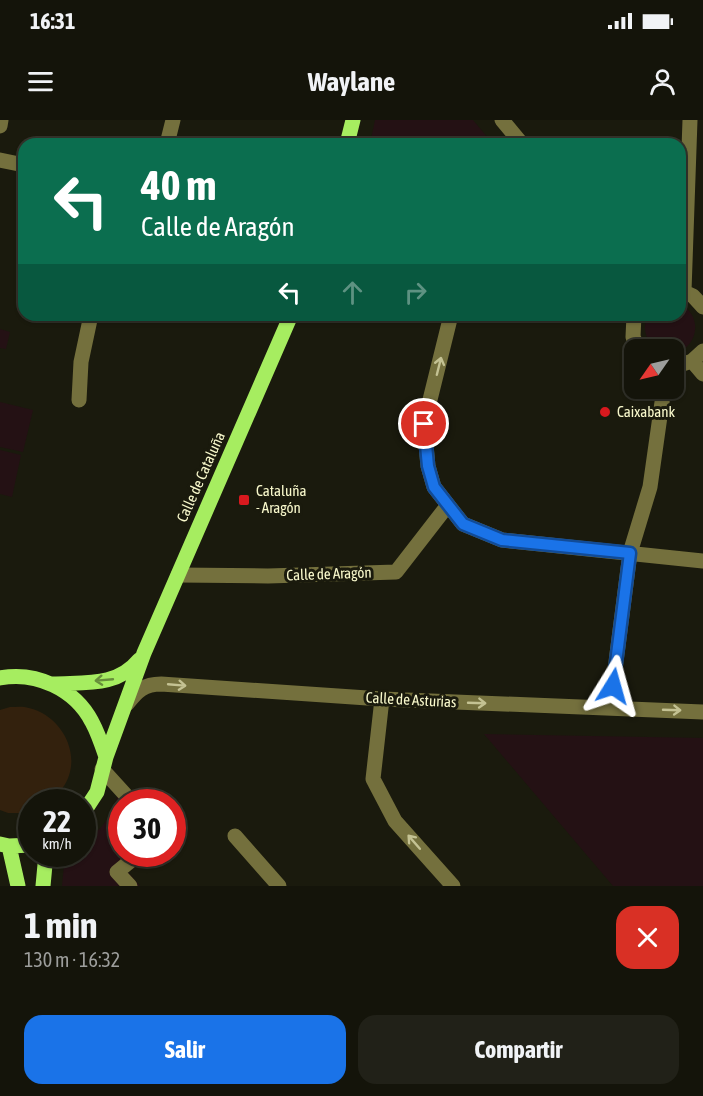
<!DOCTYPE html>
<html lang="es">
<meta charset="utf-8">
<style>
body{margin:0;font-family:"Asap Condensed",sans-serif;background:#212118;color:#f1f3f6;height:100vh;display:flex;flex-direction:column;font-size:22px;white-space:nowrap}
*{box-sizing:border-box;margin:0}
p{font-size:20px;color:#9d9e9c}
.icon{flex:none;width:33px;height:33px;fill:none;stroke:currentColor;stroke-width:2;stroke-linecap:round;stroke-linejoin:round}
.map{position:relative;height:766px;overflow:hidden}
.details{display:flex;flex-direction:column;background:#14140a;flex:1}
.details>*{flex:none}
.guide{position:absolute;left:18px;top:18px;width:668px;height:183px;border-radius:18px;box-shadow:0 2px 4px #0004,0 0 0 2px #33332b;background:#0b6e4f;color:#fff;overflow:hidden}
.needle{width:39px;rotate:236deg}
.controls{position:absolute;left:624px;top:219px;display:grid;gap:12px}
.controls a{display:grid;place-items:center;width:60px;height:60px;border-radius:12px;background:#14140a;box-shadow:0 2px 4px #0004,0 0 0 2px #33332b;font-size:30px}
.speed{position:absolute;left:18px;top:669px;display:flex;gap:12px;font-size:30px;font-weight:700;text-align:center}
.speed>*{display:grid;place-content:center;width:78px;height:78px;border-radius:50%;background:#14140a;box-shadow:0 2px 4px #0004,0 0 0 2px #33332b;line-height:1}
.speed small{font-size:15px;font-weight:400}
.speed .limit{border:9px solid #d22;background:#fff;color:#111}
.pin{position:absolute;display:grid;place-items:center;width:51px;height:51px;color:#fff;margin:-26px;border:3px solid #fff;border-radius:50%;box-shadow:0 2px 6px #0007}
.me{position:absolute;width:66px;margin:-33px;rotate:8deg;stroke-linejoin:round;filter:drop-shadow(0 0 4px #0008)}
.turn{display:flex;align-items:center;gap:21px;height:126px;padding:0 24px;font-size:27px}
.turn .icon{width:78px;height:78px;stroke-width:2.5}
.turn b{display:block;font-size:42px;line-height:51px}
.lanes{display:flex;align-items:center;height:57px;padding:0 24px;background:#0003;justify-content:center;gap:30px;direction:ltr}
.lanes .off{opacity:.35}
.round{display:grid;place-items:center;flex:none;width:63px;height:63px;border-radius:18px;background:#212118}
.overview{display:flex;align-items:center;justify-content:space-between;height:102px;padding:0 24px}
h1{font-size:36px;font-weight:700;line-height:45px}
.action{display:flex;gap:12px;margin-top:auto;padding:12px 24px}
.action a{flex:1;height:69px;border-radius:18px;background:#1a73e8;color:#fff;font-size:24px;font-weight:700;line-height:69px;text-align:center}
.action a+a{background:#212118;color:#f1f3f6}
.status{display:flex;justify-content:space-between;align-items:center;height:42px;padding:0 30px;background:#14140a;direction:ltr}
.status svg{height:16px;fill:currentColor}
header{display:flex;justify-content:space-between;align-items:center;height:78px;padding:0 24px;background:#14140a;font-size:27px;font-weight:700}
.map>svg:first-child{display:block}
</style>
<div class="status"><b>16:31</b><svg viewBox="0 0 49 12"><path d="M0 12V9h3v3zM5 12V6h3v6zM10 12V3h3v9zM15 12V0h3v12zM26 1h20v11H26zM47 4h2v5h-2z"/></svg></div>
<header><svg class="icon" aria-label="menu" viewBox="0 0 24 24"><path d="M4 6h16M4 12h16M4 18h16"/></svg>Waylane<svg class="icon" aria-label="person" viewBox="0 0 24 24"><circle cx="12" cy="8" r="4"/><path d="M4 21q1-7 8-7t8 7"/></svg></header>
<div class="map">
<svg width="703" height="766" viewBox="0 0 703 766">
<rect width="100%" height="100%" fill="#1a1a0d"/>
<!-- green -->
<path fill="#241114" d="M375,0H473L493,24H370Z
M680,184C703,195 699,228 674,233V230L656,229C645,219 642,208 648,195H680Z
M0,209L10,212L6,229L0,228Z
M0,282L33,290L23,332L0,327Z
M0,330L21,335L12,377L0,374Z
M484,614L703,618V766H613Z
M121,665L136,682H122V734H149L128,752L140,766H62L64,745L69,734H82L83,722C107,707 113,692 121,665Z"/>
<!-- water -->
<path fill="#33210d" d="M10,587C16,587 23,586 29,588C56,594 77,624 70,652C67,664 59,674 50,682H32L31,692L28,693H8L0,690V590Z"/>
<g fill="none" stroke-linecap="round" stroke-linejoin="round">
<!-- minor -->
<path stroke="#74703d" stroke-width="15" d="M502,0L522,24
M0,6L1,0
M167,24L173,0
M0,40L24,45
M680,170L693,176L703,187
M684,171L690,0
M451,195L424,304L428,346L434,367L463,404L502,420L703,441
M634,195L633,217L639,230
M692,241L703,254
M674,247L692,241L703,231
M79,280L81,242L91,195
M178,455L268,456L396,452L448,385
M382,579L373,659L395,701L453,766
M127,584C137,571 144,564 161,564L382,579L703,592
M610,588L630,433L650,367L664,268
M102,649L132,682
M235,716L279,766
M130,766L117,752L139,734"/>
<!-- major -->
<path stroke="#a6ed60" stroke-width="15" d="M347,24L353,0
M0,558C36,551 75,569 92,602C98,613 102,625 106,637
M53,564C85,562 117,567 139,540
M82,695L97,672L106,637L144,533L291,195
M0,724L9,726L32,725
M9,726L18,766
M43,766L46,734"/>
</g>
<!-- one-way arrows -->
<defs><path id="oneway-shaft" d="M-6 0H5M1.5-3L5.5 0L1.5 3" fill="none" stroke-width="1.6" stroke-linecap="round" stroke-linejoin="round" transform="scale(1.5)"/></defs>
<g stroke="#c4c293">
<use href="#oneway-shaft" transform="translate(439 246) rotate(-76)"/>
<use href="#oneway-shaft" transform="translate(177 565) rotate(5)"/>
<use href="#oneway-shaft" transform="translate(477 583) rotate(2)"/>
<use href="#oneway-shaft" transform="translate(672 590) rotate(2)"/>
<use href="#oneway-shaft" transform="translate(414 722) rotate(-131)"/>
</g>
<use stroke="#678e3b" href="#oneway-shaft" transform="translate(104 560) rotate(175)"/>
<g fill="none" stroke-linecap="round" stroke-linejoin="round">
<!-- route casing -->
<g stroke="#114b97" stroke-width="15">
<path id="route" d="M424,304L428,346L434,367L463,404L502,420L630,433L613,566"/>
</g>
<!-- route -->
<use href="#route" stroke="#1a73e8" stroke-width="10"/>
</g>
<!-- markers -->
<g fill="#d8191e" stroke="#1a1a0d" stroke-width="2">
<circle cx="605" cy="292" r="6"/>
<rect x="238" y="374" width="12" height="12" rx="3"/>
</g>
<g text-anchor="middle" stroke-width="6" stroke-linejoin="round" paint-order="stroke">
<!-- poi labels -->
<g font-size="15" fill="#f9f9cc" stroke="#1a1a0d" text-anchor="start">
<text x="617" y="297">Caixabank</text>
<text x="256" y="376">Cataluña<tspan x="256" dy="17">- Aragón</tspan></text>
</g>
<!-- street labels -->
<g font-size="15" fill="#f9f9cc" stroke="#1a1a0d">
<text transform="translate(201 357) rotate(-66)" y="5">Calle de Cataluña</text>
<text transform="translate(329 454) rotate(-2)" y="5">Calle de Aragón</text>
<text transform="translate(411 580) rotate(3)" y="5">Calle de Asturias</text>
</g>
</g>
</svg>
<div class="controls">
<a><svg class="needle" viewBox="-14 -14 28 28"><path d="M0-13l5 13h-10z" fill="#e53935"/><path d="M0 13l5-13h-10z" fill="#9d9e9c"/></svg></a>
</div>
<div class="speed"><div>22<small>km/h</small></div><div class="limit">30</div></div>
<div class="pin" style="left:424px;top:304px;background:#d93025"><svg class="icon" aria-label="arrive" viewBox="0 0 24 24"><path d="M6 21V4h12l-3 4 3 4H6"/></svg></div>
<svg class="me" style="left:613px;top:566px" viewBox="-20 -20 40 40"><path d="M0-17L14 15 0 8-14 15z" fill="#1a73e8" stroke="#fff" stroke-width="4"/></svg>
<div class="guide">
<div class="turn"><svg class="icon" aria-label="left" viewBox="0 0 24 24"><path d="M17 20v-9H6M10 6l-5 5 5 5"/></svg><div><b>40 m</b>Calle de Aragón</div></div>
<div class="lanes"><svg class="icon" aria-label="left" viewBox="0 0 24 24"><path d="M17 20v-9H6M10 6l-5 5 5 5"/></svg><svg class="icon off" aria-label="ahead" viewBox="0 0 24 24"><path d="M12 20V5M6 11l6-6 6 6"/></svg><svg class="icon off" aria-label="right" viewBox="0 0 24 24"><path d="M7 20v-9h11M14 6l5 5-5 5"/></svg></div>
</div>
</div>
<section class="details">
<div class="overview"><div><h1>1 min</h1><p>130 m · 16:32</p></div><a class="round" style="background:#d93025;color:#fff"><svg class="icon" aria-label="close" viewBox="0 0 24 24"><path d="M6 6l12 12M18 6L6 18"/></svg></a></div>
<div class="action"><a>Salir</a><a>Compartir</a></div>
</section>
